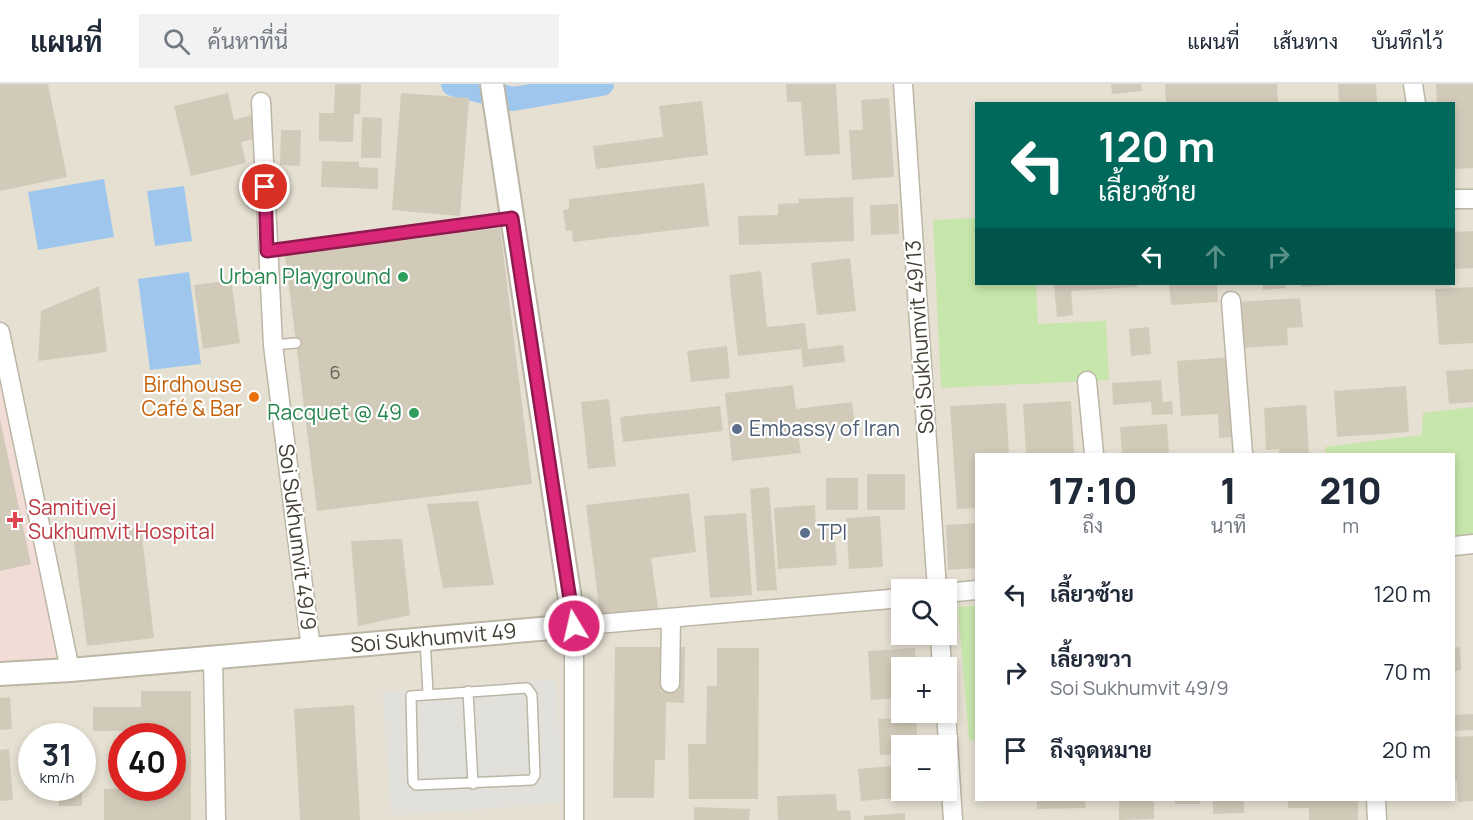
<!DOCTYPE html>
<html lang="th">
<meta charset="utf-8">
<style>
body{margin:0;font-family:Manrope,Sarabun,sans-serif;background:#f2f2f3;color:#1f2937;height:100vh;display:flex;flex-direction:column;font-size:22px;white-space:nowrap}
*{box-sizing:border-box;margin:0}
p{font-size:20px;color:#747a83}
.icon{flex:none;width:33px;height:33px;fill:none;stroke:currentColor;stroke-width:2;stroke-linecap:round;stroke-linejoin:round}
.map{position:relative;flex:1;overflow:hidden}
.details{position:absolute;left:975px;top:369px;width:480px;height:348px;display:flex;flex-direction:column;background:#fff;border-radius:0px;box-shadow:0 3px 9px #0003}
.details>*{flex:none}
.banner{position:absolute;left:975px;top:18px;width:480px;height:183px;border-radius:0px;box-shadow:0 3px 9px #0003;background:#00695c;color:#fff;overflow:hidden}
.controls{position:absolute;left:891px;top:495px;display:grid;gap:12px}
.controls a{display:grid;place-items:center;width:66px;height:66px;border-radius:0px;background:#fff;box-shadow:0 3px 9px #0003;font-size:30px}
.speed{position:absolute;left:18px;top:639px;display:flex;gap:12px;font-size:30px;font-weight:700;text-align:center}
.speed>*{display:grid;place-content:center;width:78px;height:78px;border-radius:50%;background:#fff;box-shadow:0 3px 9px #0003;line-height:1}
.speed small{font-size:15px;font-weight:400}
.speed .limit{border:9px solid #d22;background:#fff;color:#111}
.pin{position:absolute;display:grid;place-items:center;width:51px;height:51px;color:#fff;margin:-26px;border:3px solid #fff;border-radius:50%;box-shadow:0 2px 6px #0007}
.me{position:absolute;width:66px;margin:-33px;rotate:351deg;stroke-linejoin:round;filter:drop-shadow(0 0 4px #0008)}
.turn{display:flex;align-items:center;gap:21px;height:126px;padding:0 24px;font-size:27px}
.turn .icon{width:78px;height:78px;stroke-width:2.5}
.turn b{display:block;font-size:42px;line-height:51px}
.lanes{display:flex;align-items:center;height:57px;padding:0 24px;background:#0003;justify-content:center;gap:30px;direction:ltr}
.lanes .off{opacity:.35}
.eta{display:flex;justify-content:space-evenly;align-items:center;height:102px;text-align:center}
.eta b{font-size:36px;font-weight:800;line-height:42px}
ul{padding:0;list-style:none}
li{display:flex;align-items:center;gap:18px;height:78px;padding:0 24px}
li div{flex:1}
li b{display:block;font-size:22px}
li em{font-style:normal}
header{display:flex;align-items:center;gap:36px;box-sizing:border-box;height:84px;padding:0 30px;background:#fff;border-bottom:2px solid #e0e1e3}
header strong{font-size:28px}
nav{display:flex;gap:33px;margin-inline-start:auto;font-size:21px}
.search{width:420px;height:54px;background:#f2f2f3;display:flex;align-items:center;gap:15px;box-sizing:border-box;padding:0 21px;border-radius:0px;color:#747a83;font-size:22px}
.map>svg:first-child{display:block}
</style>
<header>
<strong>แผนที่</strong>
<div class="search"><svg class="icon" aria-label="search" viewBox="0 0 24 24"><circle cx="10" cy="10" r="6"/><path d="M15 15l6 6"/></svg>ค้นหาที่นี่</div>
<nav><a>แผนที่</a><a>เส้นทาง</a><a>บันทึกไว้</a></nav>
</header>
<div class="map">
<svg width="1473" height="736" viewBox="0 0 1473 736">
<rect width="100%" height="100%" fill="#f1eee3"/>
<!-- residential -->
<path fill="#e5e0d1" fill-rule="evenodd" d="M0,0H1473V736H0ZM976,20H1454V200H976ZM976,370H1454V716H976ZM902,506H946V550H902ZM902,584H946V628H902ZM32,652H82V704H32ZM122,652H172V704H122ZM902,662H946V706H902Z"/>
<!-- medical -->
<path fill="#f2dcd6" d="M0,286L59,586L0,588Z"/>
<!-- green -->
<path fill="#c7e6ab" d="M976,134V200H1036L1038,240L1106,237L1109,296L941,304L933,136Z
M1473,323V450L1454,452V370H1326L1325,363L1422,351L1423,329Z
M976,522V656L969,657L958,523Z"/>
<!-- parking -->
<path fill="#e2e0db" d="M556,595L565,719L391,732L382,608Z"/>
<!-- water -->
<path fill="#9fc7ee" d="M104,95L114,153L38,166L28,108Z
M184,102L192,157L155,162L147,107Z
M189,188L201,280L150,286L138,195Z"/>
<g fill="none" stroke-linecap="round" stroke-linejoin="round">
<!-- canal -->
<path stroke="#9fc7ee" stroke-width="24" d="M453,0L513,15L602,0"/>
</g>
<!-- building -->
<path fill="#d2cab9" d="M0,0H48L67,93L0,107Z
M335,0H361L360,30H354L353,58L319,57V29H334Z
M786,0H836L840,70L805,72L801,18H787Z
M1111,0H1141L1142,7L1112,10Z
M1165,0H1277L1278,20H1166Z
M1338,0H1376L1377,20H1339Z
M1436,0H1473V84L1454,85V20H1437Z
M228,9L234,36L251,31L256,54L241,58L246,79L191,92L174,22Z
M401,9L469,14L460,132L392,126Z
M889,14L894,93L852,96L849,46H863L861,16Z
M702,17L708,71L596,85L593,62L663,53L659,22Z
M362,33L382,34L381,74H361Z
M281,46H301L300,82L280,81Z
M322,77L359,78V83L378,84V105L321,103Z
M704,99L709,142L573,158L572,146L566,147L563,126L569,125V115Z
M853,113L854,157L739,161L738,132L778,131V120L799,119L798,115Z
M898,120L899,150L871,151L870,121Z
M500,144L532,400L317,427L285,171Z
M1473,147V184L1454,185V148Z
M850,174L856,227L817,231L811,179Z
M761,187L767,243L805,239L808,265L843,261L845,278L803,283L801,265L738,272L729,191Z
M231,196L240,259L203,265L194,201Z
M1054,200H1137V203L1071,207L1073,231L1057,233Z
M1169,200H1217L1218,218L1171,221Z
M1263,200H1286V204L1263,206Z
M1301,200H1335V201L1301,203Z
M99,202L107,268L38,277L41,227Z
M1473,203V259L1439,261L1435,205Z
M1300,214L1303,243L1287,244L1288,261L1240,264L1237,218Z
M1149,243L1151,270L1131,272L1129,245Z
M727,262L730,294L691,298L687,267Z
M1232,273L1236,353L1219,354L1218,330L1181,332L1177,277Z
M1473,285V318L1449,320L1446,287Z
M1161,296L1163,318L1172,317L1173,330L1152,331L1151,318L1113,321L1112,299Z
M793,301L796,325L852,318L855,342L798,349L801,369L732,377L725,309Z
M1406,302L1409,348L1337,353L1334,307Z
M609,315L616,382L588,385L581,318Z
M1071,317L1074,370H1026L1023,320Z
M1006,319L1009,370H976V424L957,425L950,322Z
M1306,321L1309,370H1279V365L1266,366L1264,324Z
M720,322L723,347L623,358L620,333Z
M0,335L31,480L0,487Z
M1167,340L1169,370H1122L1120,343Z
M867,390H905V426H867Z
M826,394H858V426H826Z
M769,403L777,506L757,507L750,405Z
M689,409L696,468L651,474L659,531L601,538L586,421Z
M478,417L494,501L443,504L427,420Z
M815,421L816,445L834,444L837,481L778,485L774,424Z
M746,429L752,511L710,514L704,432Z
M880,432L883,483L849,485L846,434Z
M976,439V484L948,486L946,441Z
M141,443L154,554L87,562L73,452Z
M402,455L410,531L358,542L351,457Z
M615,563H685L684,619L666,618L665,676H655L654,714H613Z
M1460,563L1461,586L1454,587V564Z
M717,564H759L758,715H689L688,660H706L707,602H717Z
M915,564L916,584H902V614L871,616L868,567Z
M141,607H191V736H104V705L172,704V652H141V647H93V623H141Z
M10,613L12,645L0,646V614Z
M354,621L360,736H300L294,625Z
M1473,630V646L1454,647V631Z
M916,633L918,662H902V670L880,671L878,635Z
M1473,652V717L1458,718L1457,697H1454L1455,653Z
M9,665L13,716L0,717V666Z
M902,681V706H929V711L861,717L858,685Z
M59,704H82V722H59Z
M836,710L837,727L850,726L851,736H778L777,712Z
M1037,716H1085L1086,724L1037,725Z
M1119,716H1154V735L1119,736Z
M1175,716H1200V720H1175Z
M1213,716H1244V729L1213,730Z
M1288,716H1358V736H1309V724H1288Z
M694,723L750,725L749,736H694Z
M905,729V736H864V732Z"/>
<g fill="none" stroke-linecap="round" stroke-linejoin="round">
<!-- service casing -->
<g stroke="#bcb6a6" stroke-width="12">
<path id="service" d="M268,167L512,134
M273,261L296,259
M425,555L428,609
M527,604L532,611L535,691L532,696L416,701L413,698L411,612Z
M468,607L473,700"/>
</g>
<!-- minor casing -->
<g stroke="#bcb6a6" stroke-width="21">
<path id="minor" d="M903,0L937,506
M1413,0L1416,20
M261,18L273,261L311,565
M1454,115H1473
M1231,217L1243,370
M0,248L70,586
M1087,297L1094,370
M1454,462L1473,460
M946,509L976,506
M940,550L942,584
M213,574L216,736
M670,599L671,534
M946,628L953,736
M1376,716L1377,736
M574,736V542L902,514"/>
</g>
<!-- tertiary casing -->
<g stroke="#bcb6a6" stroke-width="26">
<g id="tertiary">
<path id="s1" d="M0,590L70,586L574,542L492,0"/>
</g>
</g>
<!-- service -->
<use href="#service" stroke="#fff" stroke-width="9"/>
<!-- minor -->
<use href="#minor" stroke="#fff" stroke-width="18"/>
<!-- tertiary -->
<use href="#tertiary" stroke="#fff" stroke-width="22"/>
</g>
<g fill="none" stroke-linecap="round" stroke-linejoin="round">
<!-- route casing -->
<g stroke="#8e194d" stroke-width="15">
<path id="route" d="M265,103L267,167L512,134L574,542"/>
</g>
<!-- route -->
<use href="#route" stroke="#db2777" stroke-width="10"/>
</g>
<!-- markers -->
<g fill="#2e9e5b" stroke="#fff" stroke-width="2">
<circle cx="403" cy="193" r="6"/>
<circle cx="414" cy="329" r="6"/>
</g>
<circle fill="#e8710a" stroke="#fff" stroke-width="2" cx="254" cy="313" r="6"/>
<g fill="#5c6f8a" stroke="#fff" stroke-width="2">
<circle cx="737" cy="345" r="6"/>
<circle cx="805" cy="449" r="6"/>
</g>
<path fill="#e0444e" stroke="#fff" stroke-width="2" d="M12 427h6v6h6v6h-6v6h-6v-6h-6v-6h6z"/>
<g text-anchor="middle" stroke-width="4.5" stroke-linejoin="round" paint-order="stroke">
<!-- number labels -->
<g font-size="18" fill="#676154">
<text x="335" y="295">6</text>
</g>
<!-- leisure labels -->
<g font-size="21" fill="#27864d" stroke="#fff" text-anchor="end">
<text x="391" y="200">Urban Playground</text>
<text x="402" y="336">Racquet @ 49</text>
</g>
<!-- street labels -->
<g font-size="21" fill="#433e33" stroke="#fff">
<text transform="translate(920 253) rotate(-94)" y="7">Soi Sukhumvit 49/13</text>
<text transform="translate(297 453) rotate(83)" y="7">Soi Sukhumvit 49/9</text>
<text dy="7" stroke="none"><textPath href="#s1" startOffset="435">Soi Sukhumvit 49</textPath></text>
</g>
<!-- food labels -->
<g font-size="21" fill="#c56008" stroke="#fff" text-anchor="end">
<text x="242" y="308">Birdhouse<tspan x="242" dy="24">Café &amp; Bar</tspan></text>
</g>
<!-- service labels -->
<g font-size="21" fill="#4e5e75" stroke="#fff" text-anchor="start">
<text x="749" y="352">Embassy of Iran</text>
<text x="817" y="456">TPI</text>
</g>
<!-- health labels -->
<g font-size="21" fill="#be3a42" stroke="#fff" text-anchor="start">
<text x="28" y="431">Samitivej<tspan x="28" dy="24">Sukhumvit Hospital</tspan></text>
</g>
</g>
</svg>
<div class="controls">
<a><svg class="icon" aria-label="search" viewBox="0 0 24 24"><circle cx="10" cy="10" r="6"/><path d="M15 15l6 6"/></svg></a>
<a>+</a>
<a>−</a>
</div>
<div class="speed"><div>31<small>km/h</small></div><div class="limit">40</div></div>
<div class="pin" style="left:265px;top:103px;background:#d93025"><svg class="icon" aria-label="arrive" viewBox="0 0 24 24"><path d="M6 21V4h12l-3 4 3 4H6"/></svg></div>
<svg class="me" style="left:574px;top:542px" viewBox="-20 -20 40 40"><circle r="17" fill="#db2777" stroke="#fff" stroke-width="3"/><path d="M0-11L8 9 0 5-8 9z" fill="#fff"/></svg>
<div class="banner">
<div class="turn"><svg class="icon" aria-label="left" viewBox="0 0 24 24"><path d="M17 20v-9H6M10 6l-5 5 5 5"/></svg><div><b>120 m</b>เลี้ยวซ้าย</div></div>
<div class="lanes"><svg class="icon" aria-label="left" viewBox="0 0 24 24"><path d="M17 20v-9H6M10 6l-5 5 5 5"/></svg><svg class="icon off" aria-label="ahead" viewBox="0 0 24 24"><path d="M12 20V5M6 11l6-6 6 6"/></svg><svg class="icon off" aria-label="right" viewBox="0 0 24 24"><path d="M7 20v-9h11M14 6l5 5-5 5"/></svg></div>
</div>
<section class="details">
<div class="eta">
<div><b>17:10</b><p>ถึง</p></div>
<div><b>1</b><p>นาที</p></div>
<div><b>210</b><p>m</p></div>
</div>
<ul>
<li><svg class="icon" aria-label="left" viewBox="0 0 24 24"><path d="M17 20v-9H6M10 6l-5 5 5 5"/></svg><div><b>เลี้ยวซ้าย</b></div><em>120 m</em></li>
<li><svg class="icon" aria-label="right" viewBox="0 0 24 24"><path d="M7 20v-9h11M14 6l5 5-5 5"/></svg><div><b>เลี้ยวขวา</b><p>Soi Sukhumvit 49/9</p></div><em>70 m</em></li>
<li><svg class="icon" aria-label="arrive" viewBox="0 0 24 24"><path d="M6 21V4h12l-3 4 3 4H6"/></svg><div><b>ถึงจุดหมาย</b></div><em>20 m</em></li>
</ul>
</section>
</div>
